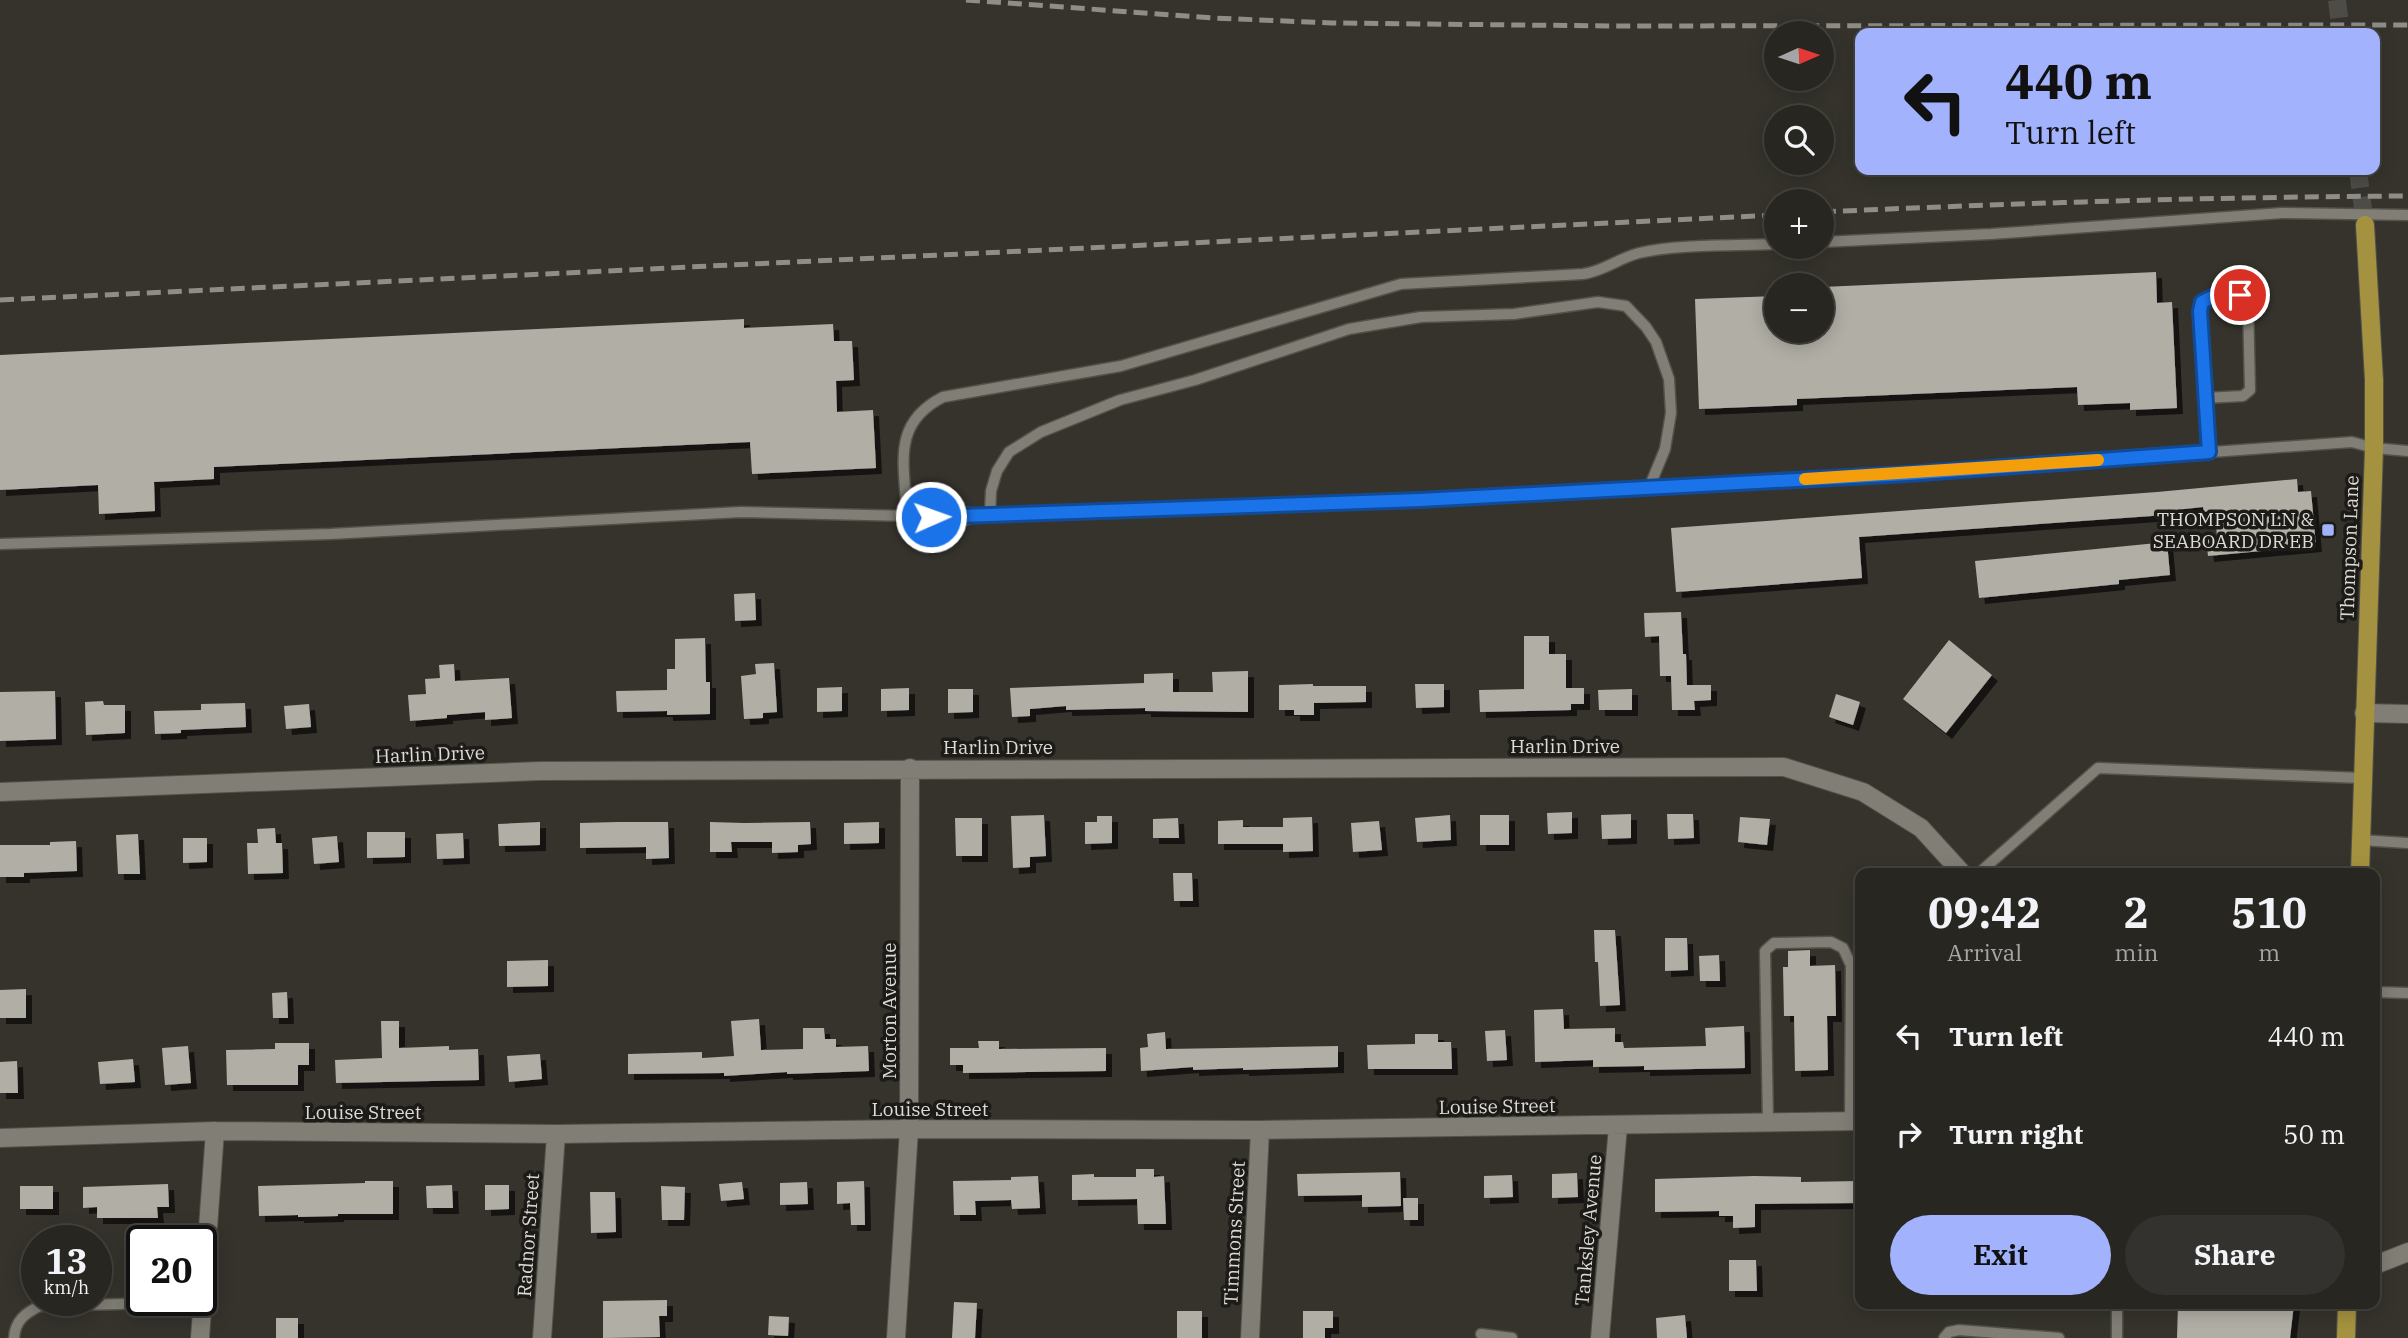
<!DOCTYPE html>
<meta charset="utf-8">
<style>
body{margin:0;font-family:"IBM Plex Serif",serif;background:#34322e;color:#f1f3f6;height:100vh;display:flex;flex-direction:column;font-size:26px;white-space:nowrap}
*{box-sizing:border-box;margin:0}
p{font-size:23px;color:#a5a5a5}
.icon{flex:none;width:38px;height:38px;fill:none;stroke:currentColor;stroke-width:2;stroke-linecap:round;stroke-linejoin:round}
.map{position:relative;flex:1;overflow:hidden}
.sheet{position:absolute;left:1855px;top:868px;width:525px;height:441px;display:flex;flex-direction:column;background:#282621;border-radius:14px;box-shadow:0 4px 18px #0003,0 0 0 2px #44433f}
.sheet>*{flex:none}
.guide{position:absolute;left:1855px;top:28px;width:525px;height:147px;border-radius:14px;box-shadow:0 4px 18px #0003,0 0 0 2px #44433f;background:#a2b2fd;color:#111;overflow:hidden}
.needle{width:46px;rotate:87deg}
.controls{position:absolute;left:1764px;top:21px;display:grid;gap:14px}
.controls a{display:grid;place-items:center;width:70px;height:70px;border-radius:50%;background:#282621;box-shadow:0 4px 18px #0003,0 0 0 2px #44433f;font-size:35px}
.speed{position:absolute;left:21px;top:1225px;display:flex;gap:14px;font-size:35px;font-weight:700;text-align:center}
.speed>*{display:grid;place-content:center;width:91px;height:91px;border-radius:50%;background:#282621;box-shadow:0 4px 18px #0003,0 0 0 2px #44433f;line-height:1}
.speed small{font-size:18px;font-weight:400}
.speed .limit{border:4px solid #111;border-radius:10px;background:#fff;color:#111}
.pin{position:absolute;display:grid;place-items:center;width:60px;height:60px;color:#fff;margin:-30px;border:4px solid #fff;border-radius:50%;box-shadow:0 2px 7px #0007}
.me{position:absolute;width:77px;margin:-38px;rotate:88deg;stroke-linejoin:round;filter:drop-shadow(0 0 5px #0008)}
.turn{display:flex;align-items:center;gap:24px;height:147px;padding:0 35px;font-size:32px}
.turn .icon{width:91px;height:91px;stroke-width:2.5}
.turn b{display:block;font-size:49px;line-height:60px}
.eta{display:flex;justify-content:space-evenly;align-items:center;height:119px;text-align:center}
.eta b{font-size:42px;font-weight:700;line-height:49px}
.action{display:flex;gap:14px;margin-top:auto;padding:14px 35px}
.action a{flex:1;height:80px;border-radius:42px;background:#a2b2fd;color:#111;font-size:28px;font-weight:700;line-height:80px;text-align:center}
.action a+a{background:#34322e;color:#f1f3f6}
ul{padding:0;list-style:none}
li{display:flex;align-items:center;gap:21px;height:98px;padding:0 35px}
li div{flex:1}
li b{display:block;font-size:26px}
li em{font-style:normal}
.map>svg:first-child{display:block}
</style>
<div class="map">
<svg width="2408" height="1338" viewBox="0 0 2408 1338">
<defs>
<filter id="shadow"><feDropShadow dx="6" dy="6" stdDeviation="0" flood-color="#0009"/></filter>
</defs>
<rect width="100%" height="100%" fill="#35332c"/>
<!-- building -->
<path fill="#b0aea5" filter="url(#shadow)" d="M2156,272L2157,303L2172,302L2177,408L2130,410V403L2078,405L2077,387L1797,399V405L1699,409L1695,299L1776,296V331H1822V287Z
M744,319V328L833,324L834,341H852L854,380L836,381L837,412L873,410L876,468L752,474L750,442L214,467V479L154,482L155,511L99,514L98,485L0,490V355Z
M2297,479L2298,492L2311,491L2316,546L2208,556L2206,538L2217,537L2215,511L2204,512L2203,507L2166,511V515L1859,537L1862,578L1676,592L1671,528L2157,492Z
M2167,542L2170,575L2119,580V584L1979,598L1975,561Z
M755,593L756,620L735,621L734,594Z
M1681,612L1683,654H1686L1687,685H1711V700L1694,701L1695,710H1672L1671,676H1660L1659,636L1645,637L1644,613Z
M1524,636H1549V654H1566V688H1584V704H1571V710L1480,712L1479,690L1524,689Z
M705,638L706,682H710V714L667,715V711L617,712L616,691L667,690V669H675V639Z
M1949,640L1992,675L1946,733L1903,699Z
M774,663L777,712L763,713V718L744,719L741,676L756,674L755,664Z
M454,664L455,681L509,678L512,718L485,720V712L447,715V718L410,721L408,695L426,694L425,679L440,678L439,665Z
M1248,671V712L1145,711V708L1066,710V706L1030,709V716L1012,717L1010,688L1144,683V674L1173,673V692H1213L1212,672Z
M1313,684V686H1366V702L1314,703V715H1294V710H1279V685Z
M1415,684H1444V707L1416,708Z
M842,687V711L817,712V688Z
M909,688V710L881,711V689Z
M948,689H973V712L948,713Z
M1632,689V710H1599L1598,690Z
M55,691L56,739L0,741V692Z
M1836,694L1860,702L1853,725L1829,717Z
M103,701L104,705H125V733L86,735L85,702Z
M245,703L246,727L181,730V733L155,734L154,711L201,710V704Z
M309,704L311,727L286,729L284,706Z
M1572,812V833L1548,834L1547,813Z
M1631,814V838L1602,839L1601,815Z
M1667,814H1693L1694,838L1668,839Z
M1044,815L1046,856L1030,857V867L1013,868L1011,816Z
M1450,815L1451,840L1417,842L1415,818Z
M1480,815H1509V845H1480Z
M1097,816H1112V843L1085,844V822H1097Z
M1312,817L1313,851L1283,852V844H1218V821L1243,820V827H1283V818Z
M1740,817L1770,819L1767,845L1738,842Z
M955,818H982V856H956Z
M1178,818L1179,838H1153V819Z
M1379,821L1382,850L1353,852L1351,823Z
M540,822V845L499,846L498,824Z
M618,822H668L669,858L646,859V847L580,848V823Z
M710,822L744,823L810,822L811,844L798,845V852L772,853V842H731L732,852H710Z
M879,822V843L844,844V823Z
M275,828L276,843H282L283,873L248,874L247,843H258L257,829Z
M367,832H405V857L367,858Z
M463,833L464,858L437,859L436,834Z
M138,834L140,874H118L116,835Z
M337,836L339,862L314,864L312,838Z
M183,838H207V862L183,863Z
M76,841L77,871L24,873V877H0V845H50V842Z
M1173,873H1192L1193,901H1174Z
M1594,930H1615L1620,1005L1600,1006L1598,962H1595Z
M1665,938H1687L1688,970L1665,971Z
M1810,950V966L1835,965L1836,1016H1827L1828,1070L1795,1071L1794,1016H1784L1783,967H1788V951Z
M1719,955L1720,981H1700L1699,956Z
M548,960V986L507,987V961Z
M26,989V1018H0V990Z
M287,992L288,1018H273L272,993Z
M1563,1009L1564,1029L1615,1028V1042H1623L1624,1048L1706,1046L1705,1028L1744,1026L1745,1068L1644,1070V1066L1593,1067V1060L1535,1062L1534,1010Z
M759,1019L761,1050L803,1049V1028H824L825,1039H836V1047L868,1046L869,1071L787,1074V1072L724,1076V1073L628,1074V1054L702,1052V1058L734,1056L731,1021Z
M381,1021H399V1048L449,1046V1050L478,1049L479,1080L336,1083L335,1060L382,1058Z
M1505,1030L1507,1060L1487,1061L1485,1031Z
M1165,1032L1166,1049L1338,1046V1067L1243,1070V1068L1193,1070V1067L1141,1071L1140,1048L1148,1047L1147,1034Z
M1415,1034H1438V1042H1451L1452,1069H1368L1367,1045L1415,1044Z
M978,1041H999V1049L1106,1048V1071L963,1073V1065H950V1048H979Z
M275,1043H309V1065H298V1085H227L226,1050L275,1049Z
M188,1046L191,1083L165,1085L162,1048Z
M540,1054L542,1079L509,1082L507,1056Z
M133,1059L135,1082L100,1084L98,1062Z
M17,1061L18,1093H0V1062Z
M1136,1169H1154V1177L1164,1176L1166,1224H1138L1137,1199L1072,1200V1175L1094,1174V1177H1136Z
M1400,1172L1401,1206L1362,1207V1195L1298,1196L1297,1174Z
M1577,1173L1578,1197L1552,1198V1174Z
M1512,1175L1513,1197L1484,1198V1176Z
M1038,1176L1040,1208L1012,1209L1011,1200L975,1201L976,1215H954L953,1181L1011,1180V1177Z
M1754,1176L1801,1177V1182L1859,1181V1203L1755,1204V1227L1733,1228V1216H1719V1211L1655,1212V1179Z
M365,1181H393V1214H338V1216L298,1217V1215L259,1216L258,1186L365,1183Z
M864,1181L865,1225H851L850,1203L837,1204V1182Z
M742,1182L744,1199L721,1201L719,1184Z
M807,1182L808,1204L780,1205V1183Z
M168,1184L169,1207H157L158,1218H97V1207L83,1208V1187Z
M452,1185L453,1208H427L426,1186Z
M485,1185H509V1209L485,1210Z
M20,1186H53V1209H20Z
M661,1186L685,1187L684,1220H662Z
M590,1192H615L616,1232L591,1233Z
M1403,1198H1418V1220H1404Z
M1729,1260H1756L1757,1291H1729Z
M667,1300V1316H659L660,1337L603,1338V1301Z
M954,1302L977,1303L975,1338H952Z
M2178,1304H2294L2290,1338H2177Z
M1177,1311H1202V1338H1177Z
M1303,1311H1333V1328H1325V1338H1303Z
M1685,1315L1687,1338H1657L1656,1318Z
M769,1316L789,1317L788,1336L768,1335Z
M276,1318H298V1338H276Z"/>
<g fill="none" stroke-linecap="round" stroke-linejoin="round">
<!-- primary-tunnel -->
<path stroke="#4e4c46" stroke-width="18" stroke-dasharray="18 9" stroke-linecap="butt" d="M2337,0L2341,33
M2358,170L2365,225"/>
<!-- lane casing -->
<g stroke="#52514a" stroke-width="13">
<path id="lane" d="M1822,242L1991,234L2282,213L2408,215
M2205,398L2243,396L2250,390L2248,303C2232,288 2220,293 2202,302L2200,311L2209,452
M990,515L991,491L997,471L1009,452L1041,432L1120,400L1195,380L1349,329L1421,317L1514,314L1598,302L1626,306L1646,327L1656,342L1669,379L1671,413L1665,449L1649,488
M967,516L1420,500L1907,474L2352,442L2374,448L2408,451
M907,517C905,466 890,424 943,397L1121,366L1401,284L1583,274C1604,271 1619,258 1639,253C1678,244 1735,246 1776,244
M0,544L330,534L741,512L950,517
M2360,840L2408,843
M1979,873L2098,768L2362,778
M2375,992L2408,993
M1768,1123L1765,951L1774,943L1831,942L1843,948L1851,965L1850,1121
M2117,1304V1338
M1481,1334L1512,1338
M14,1338C15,1321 25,1313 40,1306L202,1302
M1944,1338L1949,1332L1959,1330L2059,1338"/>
</g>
<!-- street casing -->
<g stroke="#52514a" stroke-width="20">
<path id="street" d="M950,517L967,516
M2364,713L2408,714
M0,792L540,771L1784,767L1863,792L1921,828L1962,873
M0,1138L215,1131L556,1134L909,1129L1260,1130L1860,1121
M2375,1265L2408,1252
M200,1338L215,1131
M542,1338L556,1134
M896,1338L909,1129L910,768
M1250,1338L1260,1130
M1600,1338L1618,1126"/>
</g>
<!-- primary casing -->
<g stroke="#52514a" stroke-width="20">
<path id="primary" d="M2360,873L2374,448V380L2365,225
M2346,1338L2347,1304"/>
</g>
<!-- lane -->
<use href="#lane" stroke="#807e75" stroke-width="10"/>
<!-- street -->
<use href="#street" stroke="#807e75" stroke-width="18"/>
<!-- primary -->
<use href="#primary" stroke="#a59240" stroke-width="18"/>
<!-- rail -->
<path stroke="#8e8d87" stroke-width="5" stroke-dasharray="14 7" stroke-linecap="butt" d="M966,0L1214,18L1332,23L1614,26L2408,25
M1822,212C2017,203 2213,197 2408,196
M0,300L1776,215"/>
</g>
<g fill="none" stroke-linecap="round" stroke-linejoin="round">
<!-- route casing -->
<g stroke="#114b97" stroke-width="18">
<path id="route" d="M931,517L1420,500L1907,474L2209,452L2200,311L2202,302L2220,293L2240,295"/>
</g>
<!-- route -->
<use href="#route" stroke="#1a73e8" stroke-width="12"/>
<!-- slow -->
<path stroke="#f59e0b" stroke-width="12" d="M1805,479L2098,460"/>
</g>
<!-- markers -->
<rect fill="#a2b2fd" stroke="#1c1b17" stroke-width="2.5" x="2321" y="523" width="14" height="14" rx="3.5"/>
<g text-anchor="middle" stroke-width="7" stroke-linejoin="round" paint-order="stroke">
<!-- poi labels -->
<g font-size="19" fill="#dcdbd6" stroke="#1c1b17" text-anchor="end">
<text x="2314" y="526">THOMPSON LN &amp;<tspan x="2314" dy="22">SEABOARD DR EB</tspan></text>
</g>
<!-- street labels -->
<g font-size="19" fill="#dcdbd6" stroke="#1c1b17">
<text transform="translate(2349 548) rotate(-88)" y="7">Thompson Lane</text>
<text x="1565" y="753">Harlin Drive</text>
<text x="998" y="754">Harlin Drive</text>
<text transform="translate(430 754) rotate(-2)" y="7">Harlin Drive</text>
<text transform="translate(889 1011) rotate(-90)" y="7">Morton Avenue</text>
<text transform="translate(1497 1106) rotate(-1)" y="7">Louise Street</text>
<text x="930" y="1116">Louise Street</text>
<text x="363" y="1119">Louise Street</text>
<text transform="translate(1588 1230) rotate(-85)" y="7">Tanksley Avenue</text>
<text transform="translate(1234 1233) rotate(-87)" y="7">Timmons Street</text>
<text transform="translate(528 1235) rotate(-86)" y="7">Radnor Street</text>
</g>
</g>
</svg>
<div class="controls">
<a><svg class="needle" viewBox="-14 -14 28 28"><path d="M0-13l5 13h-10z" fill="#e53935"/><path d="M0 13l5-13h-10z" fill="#a5a5a5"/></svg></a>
<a><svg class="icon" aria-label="search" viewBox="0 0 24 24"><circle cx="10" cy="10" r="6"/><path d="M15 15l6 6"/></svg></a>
<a>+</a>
<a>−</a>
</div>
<div class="speed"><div>13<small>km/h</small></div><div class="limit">20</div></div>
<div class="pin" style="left:2240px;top:295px;background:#d93025"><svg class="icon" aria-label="arrive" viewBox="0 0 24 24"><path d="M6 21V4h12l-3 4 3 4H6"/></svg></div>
<svg class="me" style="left:931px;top:517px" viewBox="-20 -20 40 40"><circle r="17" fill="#1a73e8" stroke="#fff" stroke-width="3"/><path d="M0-11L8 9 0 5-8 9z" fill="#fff"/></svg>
<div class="guide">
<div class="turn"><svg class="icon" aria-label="left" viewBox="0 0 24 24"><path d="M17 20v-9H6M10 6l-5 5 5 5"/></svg><div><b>440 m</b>Turn left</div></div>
</div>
<section class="sheet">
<div class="eta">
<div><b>09:42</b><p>Arrival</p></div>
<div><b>2</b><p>min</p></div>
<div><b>510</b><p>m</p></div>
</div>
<ul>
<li><svg class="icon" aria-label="left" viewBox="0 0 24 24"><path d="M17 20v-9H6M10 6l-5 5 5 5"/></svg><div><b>Turn left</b></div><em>440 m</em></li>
<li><svg class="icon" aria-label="right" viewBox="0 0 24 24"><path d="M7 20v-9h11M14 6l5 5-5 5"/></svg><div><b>Turn right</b></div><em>50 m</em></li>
</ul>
<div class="action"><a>Exit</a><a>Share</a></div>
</section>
</div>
